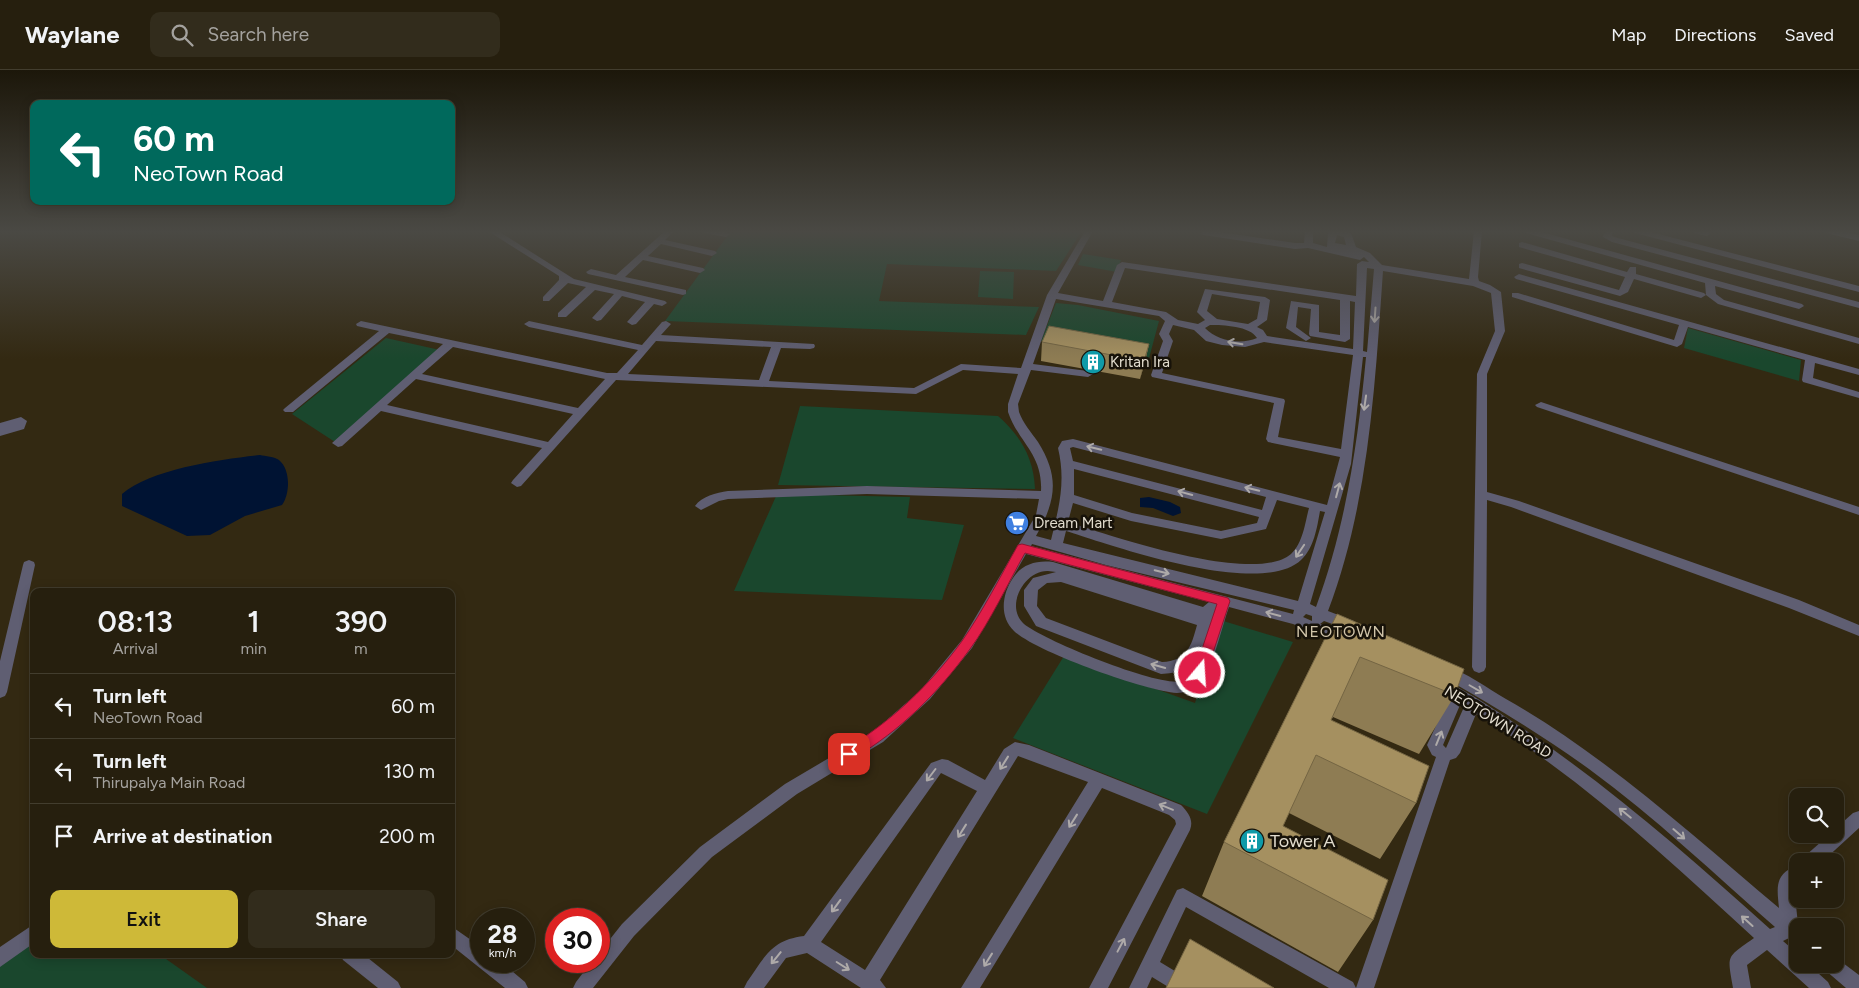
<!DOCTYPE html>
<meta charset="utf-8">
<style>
body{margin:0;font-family:Figtree,sans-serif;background:#322c1c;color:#f1f3f6;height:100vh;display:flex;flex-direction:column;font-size:19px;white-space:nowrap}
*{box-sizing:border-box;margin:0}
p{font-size:16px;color:#a4a29e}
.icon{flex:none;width:28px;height:28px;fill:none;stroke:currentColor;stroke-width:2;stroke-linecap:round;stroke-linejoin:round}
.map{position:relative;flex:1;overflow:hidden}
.panel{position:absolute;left:30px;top:518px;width:425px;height:370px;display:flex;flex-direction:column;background:#261f0e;border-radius:10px;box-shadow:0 2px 12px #0003,0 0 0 1px #423d2e}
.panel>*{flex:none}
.top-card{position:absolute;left:30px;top:30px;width:425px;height:105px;border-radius:10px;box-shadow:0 2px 12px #0003,0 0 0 1px #423d2e;background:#00695c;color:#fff;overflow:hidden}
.buttons{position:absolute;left:1789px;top:718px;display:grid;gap:10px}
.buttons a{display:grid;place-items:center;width:55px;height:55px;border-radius:10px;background:#261f0e;box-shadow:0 2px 12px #0003,0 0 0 1px #423d2e;font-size:25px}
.speed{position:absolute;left:470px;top:838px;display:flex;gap:10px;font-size:25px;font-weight:700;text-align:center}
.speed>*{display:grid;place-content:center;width:65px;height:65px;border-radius:50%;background:#261f0e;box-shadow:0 2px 12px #0003,0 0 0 1px #423d2e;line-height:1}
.speed small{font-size:12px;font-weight:400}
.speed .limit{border:8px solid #d22;background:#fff;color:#111}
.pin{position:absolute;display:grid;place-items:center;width:42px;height:42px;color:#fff;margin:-21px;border-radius:10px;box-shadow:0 2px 8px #0006}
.me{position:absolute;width:55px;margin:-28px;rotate:18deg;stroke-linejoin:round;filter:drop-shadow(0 0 4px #0008)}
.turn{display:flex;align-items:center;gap:18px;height:105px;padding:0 20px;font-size:22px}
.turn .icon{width:65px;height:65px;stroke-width:2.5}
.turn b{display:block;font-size:35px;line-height:42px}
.eta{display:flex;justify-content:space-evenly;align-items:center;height:85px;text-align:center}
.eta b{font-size:30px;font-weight:600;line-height:35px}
.cta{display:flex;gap:10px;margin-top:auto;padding:10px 20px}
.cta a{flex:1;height:58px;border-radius:10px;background:#ceb938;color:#111;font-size:20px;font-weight:600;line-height:58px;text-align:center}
.cta a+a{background:#322c1c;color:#f1f3f6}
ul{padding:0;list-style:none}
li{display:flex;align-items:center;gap:15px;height:65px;padding:0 20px;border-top:1px solid #423d2e}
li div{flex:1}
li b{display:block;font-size:19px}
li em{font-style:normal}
header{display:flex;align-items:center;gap:30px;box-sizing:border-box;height:70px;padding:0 25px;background:#261f0e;border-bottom:1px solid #423d2e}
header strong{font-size:24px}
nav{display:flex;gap:28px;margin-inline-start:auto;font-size:18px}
.search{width:350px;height:45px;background:#322c1c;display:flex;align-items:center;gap:12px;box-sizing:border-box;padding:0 18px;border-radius:10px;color:#a4a29e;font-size:19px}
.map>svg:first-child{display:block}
</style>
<header>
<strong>Waylane</strong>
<div class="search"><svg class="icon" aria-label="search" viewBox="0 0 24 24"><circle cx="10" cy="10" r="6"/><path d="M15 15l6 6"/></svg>Search here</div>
<nav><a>Map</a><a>Directions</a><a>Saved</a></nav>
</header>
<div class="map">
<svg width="1859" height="918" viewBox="0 0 1859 918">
<rect width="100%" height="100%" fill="#332912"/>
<!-- green -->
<path fill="#1a472d" d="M731,161H1082L1056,201L887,194L879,231L1039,237L1026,265L665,251Z
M1083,184L1121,190L1117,202L1078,195Z
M980,201L1014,202L1013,229L978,227Z
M1056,233L1078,235L1159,251L1148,292L1041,271Z
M1688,258L1801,290L1799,311L1684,278Z
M386,268L440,280L335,372L292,344Z
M800,336L998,346C1020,365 1034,388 1035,419L778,415Z
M777,424L910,427L907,448L964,455L942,530L734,521Z
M1220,550L1293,572L1207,744L1013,668L1064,586L1195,633Z
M34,871V884H159L207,918H0V896Z"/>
<!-- water -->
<path fill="#001333" d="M260,385C265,386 275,387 279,390C291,400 290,424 282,435L245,446L210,465L187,466L122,436V424C150,399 222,389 260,385Z
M1149,427L1170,432L1180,437L1181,443L1173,446L1153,438L1140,437V428Z"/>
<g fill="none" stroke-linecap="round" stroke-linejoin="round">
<!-- minor -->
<path fill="#5f5e72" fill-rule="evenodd" d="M488,161H498L574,209L665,231L667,233L662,236L654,234L636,254L632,255L627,252L645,232L622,226L601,250L597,251L592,248L614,224L595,220L566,247H558V243L586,217L568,213L549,231H543V227L559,210V206Z
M665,161H674L665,170L715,181L717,183L712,186L661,174L648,186L703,198L705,200L700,203L643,190L625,207L686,220V224L683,225L588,204L586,202L591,199L616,205Z
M703,161H722L730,164L726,167L704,163Z
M1085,161H1093L1058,223L1103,231L1117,195L1122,192L1356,226L1357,194L1362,191L1369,192L1364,187L1360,190L1308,178L1295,179L1204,165L1201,164L1200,161H1213L1295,173H1304L1305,161H1313V173L1327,177L1328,163C1335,159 1343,161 1351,163L1356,177L1370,183L1382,195L1469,209L1474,161H1482L1478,207L1479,211L1490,215L1501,222L1505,261L1487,304V422L1519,431L1799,530L1859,555V566L1789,538L1511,437L1487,430L1486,597L1484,601L1479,603L1474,601L1472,597L1477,304L1495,261L1491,223L1473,216L1383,201C1375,315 1369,433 1328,541L1354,551L1356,555L1354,559L1349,560L1324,551L1320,554L1347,564L1349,568L1347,572L1342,573L1293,554L1229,537C1222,556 1212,603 1198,615C1193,620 1184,623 1177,623C1146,621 1036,582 1014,561C999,547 1002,524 1013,508C1022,494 1037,490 1053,492L1203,537L1209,532L1026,484L972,578L930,629L883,672L797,724L712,787L634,866L593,918H573L576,912L592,891H599V883L622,854L700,777L785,714L873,662L920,621L962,570L1036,445L1039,429L867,424L728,429L719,431L701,440L695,436C702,426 716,423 728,421L867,416L1041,421C1043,384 1018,372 1008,342V334L1018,304L963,300L916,324L616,310L521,416L517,417L511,413L513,410L542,378L381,341L342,376L338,377L332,373L443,274L389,263L293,342H285L283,340L285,338L379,261L357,256L356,254L361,251L607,303H617L638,280L529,257L524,254L529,251L642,275L662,252L666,251L671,254L661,265L814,274L815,276L814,278L810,279L781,278L769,311L914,318L961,294L1021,298L1047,225ZM1337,165L1344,167L1346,175L1335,173ZM1125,198L1340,230V265L1319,262V235L1291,231L1286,258L1306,271L1311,268L1296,257L1298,237L1311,239L1309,264L1310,266L1345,272L1350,269V231L1355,232L1353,279L1267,266L1263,260L1257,257L1267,250L1270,230L1265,227L1205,219L1197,242L1205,250L1198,254L1178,250L1166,242L1112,232ZM1367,198L1374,199L1367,282L1363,281ZM1212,224L1260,232L1257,249L1248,254L1217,249L1207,241ZM1056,229L1159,246L1165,251L1159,264L1163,271L1151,305L1152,307L1274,333L1266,369L1268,372L1340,387L1327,435L1073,369L1062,371L1058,378C1066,412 1059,437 1051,470L1036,466C1056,431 1060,407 1038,372C1031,362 1023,353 1019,342L1018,334L1031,300L1088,307L1093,304L1088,301L1033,294ZM1173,255L1194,260L1206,271L1222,275L1245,277L1264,272L1353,285L1341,379L1278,367L1285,331L1284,329L1162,303L1173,271L1169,264ZM1210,255C1223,255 1250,256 1257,268C1241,275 1217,271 1205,258ZM656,271L771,277L759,310L628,304ZM453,277L605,309L578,338L422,304ZM1363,287H1366C1358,371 1346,456 1316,537L1310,534L1351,394ZM416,309L573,344L548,372L387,335ZM1073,377L1266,427L1262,440L1073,391L1070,378ZM1074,399L1259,447L1257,453L1221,461L1132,443L1074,425ZM1277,430L1309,438C1305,453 1303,473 1291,484C1255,515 1111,466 1068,452L1073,433L1131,451L1221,469L1266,459ZM1320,441L1325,442L1298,531L1063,473L1066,461C1113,476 1261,528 1301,490C1314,478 1317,458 1320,441ZM1032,474L1106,495L1294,540L1293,544L1031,476ZM1048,501L1056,502L1033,508L1024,520V536L1036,556L1161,604C1177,603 1190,600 1199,586C1196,595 1193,607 1182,611C1160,618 1043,570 1024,554C1004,536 1025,500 1048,501ZM1061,512L1197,555C1191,577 1187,591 1162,592L1046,548L1037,536L1038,520L1047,513ZM1306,544L1312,546V551L1303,547Z
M1525,161H1538L1802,234L1804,236L1799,239L1715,216L1716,224L1724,230L1859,268V274L1718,234L1706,225L1705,213L1526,163Z
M1605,161H1613L1612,166L1618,168L1859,232V238L1612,172L1603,167Z
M1634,161H1647L1859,216V222L1635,163Z
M1692,161H1708L1711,163L1707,166L1693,163Z
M1825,161H1839L1859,165V171L1826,163Z
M1522,172L1627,202L1630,197H1636V204L1704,223L1706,225L1701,228L1634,209L1628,222L1620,226L1519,198V194L1522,193L1619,220L1625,207L1519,177V173Z
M1519,204L1859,299V305L1815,293L1813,308L1859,322V328L1803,312L1802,310L1805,290L1688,257L1682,274L1677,277L1512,227V223H1518L1674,270L1679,255L1516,209L1514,207Z
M1541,332L1859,437V445L1537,337L1535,335Z
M21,347L27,351L24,359L0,366V353Z
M29,490L34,492L35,495L7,622L5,626L0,628V591L23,495L24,492Z
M1446,596C1467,603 1487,618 1506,629C1606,686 1691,764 1779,838C1777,817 1774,804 1798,795V814L1794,817L1798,854L1801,856H1798V873L1789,868L1783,871L1798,884V894H1808L1828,912L1831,918H1809L1767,880L1747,895L1751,918H1733C1727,884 1726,888 1754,868C1667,788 1578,705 1476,644L1460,683L1456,688L1450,690L1374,918H1329L1186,837L1160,892L1193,912L1196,918H1170L1152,907L1147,918H1129L1177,820L1183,818L1353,912L1356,918L1436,687L1432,685L1427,675L1449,628L1436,620L1434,616L1436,612L1441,610C1464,618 1498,642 1519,656C1609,716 1690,787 1770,859L1775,857C1714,804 1655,747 1589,699C1542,665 1492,635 1441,606L1439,602L1441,598ZM1460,635L1464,637L1446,678L1443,675Z
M1015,672L1029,675L1181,735C1188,742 1194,750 1190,760L1108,918H1089L1176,754L1175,750L1169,745L1102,718L980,918H961L1088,712L1018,686L880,910L886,918H861L807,883L786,888L764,918H744L747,912C765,887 771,870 804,866L931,693L942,689L948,690L985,710L1004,679ZM941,703L977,721L865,900L821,872Z
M1859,741V758L1823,791H1803L1805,786L1830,764H1835V759L1853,743Z
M34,854V873L0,897V877Z
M451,856L481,877V891H500L525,912L528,918H505L451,875Z
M340,884H363L398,912L401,918H378L343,890Z
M1835,887L1859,905V918H1846L1825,900L1822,894H1835Z"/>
</g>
<!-- wall -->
<path fill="#8e7c53" d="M1042,272L1149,274L1145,292L1140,309L1041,291Z
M1337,544L1455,625L1419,684L1333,647L1331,650L1416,733L1380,789L1289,743L1283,756L1373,850L1338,902L1202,826L1224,772Z"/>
<!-- shaded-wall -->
<path fill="#746543" d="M1149,274L1145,292L1140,309L1144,291Z"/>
<!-- building -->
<path fill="#a59060" stroke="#746543" d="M1049,256L1149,274L1144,291L1042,272Z
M1337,544L1464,599L1455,625L1360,587L1331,650L1429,696L1416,733L1316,685L1283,756L1388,810L1373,850L1224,772Z
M1190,869L1274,918H1166Z"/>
<!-- one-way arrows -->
<defs><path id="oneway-shaft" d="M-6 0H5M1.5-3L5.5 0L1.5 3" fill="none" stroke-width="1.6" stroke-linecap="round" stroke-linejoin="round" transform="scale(1.25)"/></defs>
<g stroke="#aeaaa9">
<use href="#oneway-shaft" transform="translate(1375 245) rotate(94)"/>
<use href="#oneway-shaft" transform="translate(1235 273) rotate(-171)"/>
<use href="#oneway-shaft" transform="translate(1365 333) rotate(98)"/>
<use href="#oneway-shaft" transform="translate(1094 378) rotate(-166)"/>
<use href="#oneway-shaft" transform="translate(1252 419) rotate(-166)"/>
<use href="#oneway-shaft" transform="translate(1338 420) rotate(-75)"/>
<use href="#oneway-shaft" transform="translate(1185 423) rotate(-165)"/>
<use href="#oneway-shaft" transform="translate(1300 481) rotate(124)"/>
<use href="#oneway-shaft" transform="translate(1162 502) rotate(13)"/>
<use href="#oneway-shaft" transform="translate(1273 544) rotate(-165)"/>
<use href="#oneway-shaft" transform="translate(1158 596) rotate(-164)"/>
<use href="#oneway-shaft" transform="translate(1476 619) rotate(30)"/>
<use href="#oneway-shaft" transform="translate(1439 668) rotate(-68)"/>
<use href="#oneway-shaft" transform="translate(1004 693) rotate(122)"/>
<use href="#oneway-shaft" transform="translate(931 705) rotate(127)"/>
<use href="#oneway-shaft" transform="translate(1166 737) rotate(-158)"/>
<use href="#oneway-shaft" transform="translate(1625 743) rotate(-141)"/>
<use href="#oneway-shaft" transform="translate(1073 751) rotate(122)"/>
<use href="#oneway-shaft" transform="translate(962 761) rotate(122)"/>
<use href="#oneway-shaft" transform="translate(1679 764) rotate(41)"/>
<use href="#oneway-shaft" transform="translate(836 836) rotate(126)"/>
<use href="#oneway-shaft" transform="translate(1747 851) rotate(-138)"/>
<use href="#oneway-shaft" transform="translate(1121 875) rotate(-62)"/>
<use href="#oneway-shaft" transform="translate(776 888) rotate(129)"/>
<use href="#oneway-shaft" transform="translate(988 890) rotate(122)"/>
<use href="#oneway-shaft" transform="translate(843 896) rotate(32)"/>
</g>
<!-- sky -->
<linearGradient id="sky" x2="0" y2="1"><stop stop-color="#1c170a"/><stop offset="0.56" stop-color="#4a4944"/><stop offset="1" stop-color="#4a4944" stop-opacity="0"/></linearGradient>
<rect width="1859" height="289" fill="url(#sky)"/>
<!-- route -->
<path fill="#e11d48" stroke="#92132f" d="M1022,474L1228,528L1230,531L1205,607L1200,608L1196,607L1194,603L1217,534L1025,483C1008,513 990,552 970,579C937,624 901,660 854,688L849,690L844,688L842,684L844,680C891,652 930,615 962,571C983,541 1000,507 1018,475Z"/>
<!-- icons -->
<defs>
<g id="building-disc" transform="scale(1.25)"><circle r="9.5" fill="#0f9aa8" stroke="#171209"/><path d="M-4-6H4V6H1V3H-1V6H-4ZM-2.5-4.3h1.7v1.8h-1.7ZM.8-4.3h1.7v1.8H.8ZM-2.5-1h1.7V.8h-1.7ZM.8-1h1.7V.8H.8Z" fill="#fff"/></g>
<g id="supermarket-disc" transform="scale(1.25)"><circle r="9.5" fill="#3f7fe0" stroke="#171209"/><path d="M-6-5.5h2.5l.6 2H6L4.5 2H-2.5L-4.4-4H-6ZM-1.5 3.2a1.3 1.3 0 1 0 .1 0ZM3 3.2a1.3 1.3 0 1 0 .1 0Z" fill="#fff"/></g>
</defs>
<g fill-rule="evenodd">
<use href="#building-disc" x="1093" y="292"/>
<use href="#supermarket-disc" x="1017" y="453"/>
<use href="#building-disc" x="1252" y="771"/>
</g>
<g text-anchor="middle" stroke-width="5" stroke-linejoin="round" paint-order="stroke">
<!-- poi labels -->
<g font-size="15" fill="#e2dcce" stroke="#171209" text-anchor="start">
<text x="1110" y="297">Kritan Ira</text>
<text x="1034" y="458">Dream Mart</text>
</g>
<!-- street labels -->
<g font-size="15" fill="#e2dcce" stroke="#171209">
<text transform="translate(1498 652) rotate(32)" y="5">NEOTOWN ROAD</text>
</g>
<!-- neighbourhood labels -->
<g font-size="16" letter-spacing="1" fill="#d1c5aa" stroke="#171209">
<text x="1341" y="567">NEOTOWN</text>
</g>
<!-- near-poi labels -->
<g font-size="18" fill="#e2dcce" stroke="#171209" text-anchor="start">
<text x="1270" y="777">Tower A</text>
</g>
</g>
</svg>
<div class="buttons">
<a><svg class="icon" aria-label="search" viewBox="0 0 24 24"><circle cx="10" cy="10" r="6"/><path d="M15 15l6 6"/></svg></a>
<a>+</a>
<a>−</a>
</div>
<div class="speed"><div>28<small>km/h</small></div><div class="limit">30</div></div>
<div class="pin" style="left:849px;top:684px;background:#d93025"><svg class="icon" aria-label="arrive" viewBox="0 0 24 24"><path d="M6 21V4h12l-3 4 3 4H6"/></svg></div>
<svg class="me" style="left:1200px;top:603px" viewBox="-20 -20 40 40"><circle r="17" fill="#e11d48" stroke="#fff" stroke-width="3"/><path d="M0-11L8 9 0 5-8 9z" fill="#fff"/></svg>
<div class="top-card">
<div class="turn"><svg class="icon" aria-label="left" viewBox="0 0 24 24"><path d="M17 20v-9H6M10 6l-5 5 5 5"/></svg><div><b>60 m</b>NeoTown Road</div></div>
</div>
<section class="panel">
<div class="eta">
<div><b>08:13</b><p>Arrival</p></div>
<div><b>1</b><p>min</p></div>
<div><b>390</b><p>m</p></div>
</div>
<ul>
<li><svg class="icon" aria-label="left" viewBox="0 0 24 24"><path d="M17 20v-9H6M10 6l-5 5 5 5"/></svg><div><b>Turn left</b><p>NeoTown Road</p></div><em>60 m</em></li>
<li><svg class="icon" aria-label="left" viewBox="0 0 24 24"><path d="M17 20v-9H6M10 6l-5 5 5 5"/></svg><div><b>Turn left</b><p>Thirupalya Main Road</p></div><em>130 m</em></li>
<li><svg class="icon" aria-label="arrive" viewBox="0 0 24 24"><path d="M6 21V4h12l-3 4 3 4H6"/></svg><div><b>Arrive at destination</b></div><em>200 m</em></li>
</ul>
<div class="cta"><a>Exit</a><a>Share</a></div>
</section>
</div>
